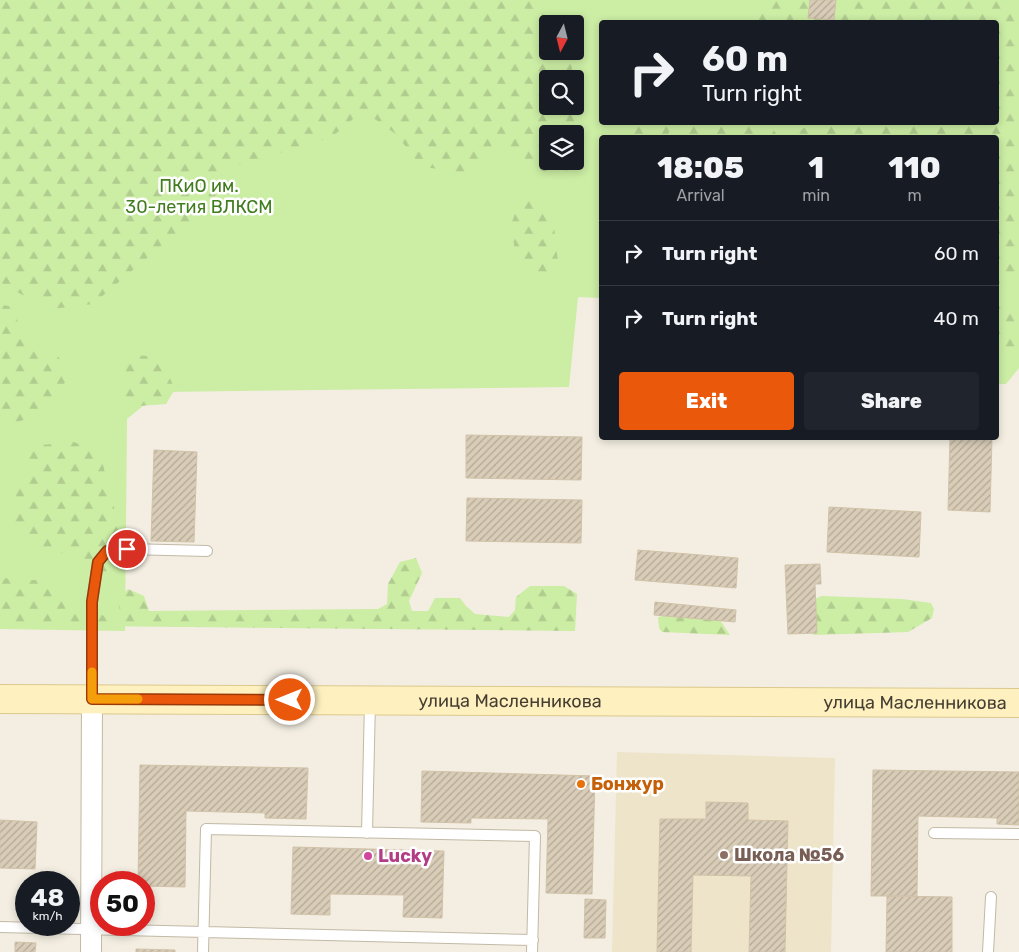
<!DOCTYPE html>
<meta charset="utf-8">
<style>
body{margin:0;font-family:Rubik,sans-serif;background:#20242c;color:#f1f3f6;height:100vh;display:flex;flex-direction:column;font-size:19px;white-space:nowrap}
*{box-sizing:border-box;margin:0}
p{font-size:16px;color:#9ea1a6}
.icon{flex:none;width:28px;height:28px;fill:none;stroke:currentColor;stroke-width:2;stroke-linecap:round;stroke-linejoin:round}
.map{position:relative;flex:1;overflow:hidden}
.side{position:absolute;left:599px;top:135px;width:400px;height:305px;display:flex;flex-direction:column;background:#171b24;border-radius:5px;box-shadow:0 2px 8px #0003}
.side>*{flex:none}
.hud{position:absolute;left:599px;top:20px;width:400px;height:105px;border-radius:5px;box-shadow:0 2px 8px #0003;background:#171b24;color:#f1f3f6;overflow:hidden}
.needle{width:32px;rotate:187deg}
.controls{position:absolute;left:539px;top:15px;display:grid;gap:10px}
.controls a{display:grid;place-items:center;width:45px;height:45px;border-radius:5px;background:#171b24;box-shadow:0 2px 8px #0003;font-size:25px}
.speed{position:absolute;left:15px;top:871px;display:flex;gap:10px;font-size:25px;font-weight:700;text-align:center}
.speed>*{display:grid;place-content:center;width:65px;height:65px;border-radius:50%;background:#171b24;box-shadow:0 2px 8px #0003;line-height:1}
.speed small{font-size:12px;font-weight:400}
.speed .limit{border:8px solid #d22;background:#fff;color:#111}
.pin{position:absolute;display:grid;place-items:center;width:42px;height:42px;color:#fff;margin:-21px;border:2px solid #fff;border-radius:50%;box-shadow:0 1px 5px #0007}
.me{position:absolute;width:55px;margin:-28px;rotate:270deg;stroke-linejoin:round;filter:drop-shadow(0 0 4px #0008)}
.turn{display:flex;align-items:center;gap:18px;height:105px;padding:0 20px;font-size:22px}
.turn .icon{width:65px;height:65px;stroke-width:2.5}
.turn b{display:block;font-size:35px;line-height:42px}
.eta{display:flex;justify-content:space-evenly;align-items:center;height:85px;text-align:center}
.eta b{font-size:30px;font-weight:800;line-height:35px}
.button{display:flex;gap:10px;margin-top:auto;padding:10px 20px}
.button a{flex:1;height:58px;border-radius:5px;background:#ea580c;color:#fff;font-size:20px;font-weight:800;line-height:58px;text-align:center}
.button a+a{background:#20242c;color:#f1f3f6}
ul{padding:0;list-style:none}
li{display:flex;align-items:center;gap:15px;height:65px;padding:0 20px;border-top:1px solid #363941}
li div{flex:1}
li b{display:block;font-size:19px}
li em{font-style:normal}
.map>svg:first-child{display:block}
</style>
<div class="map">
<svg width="1019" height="952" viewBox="0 0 1019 952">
<defs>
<pattern id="forest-firs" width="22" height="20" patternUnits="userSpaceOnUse" patternTransform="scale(1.25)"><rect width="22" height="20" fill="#cbeda4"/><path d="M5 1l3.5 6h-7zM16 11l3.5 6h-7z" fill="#b0cc8e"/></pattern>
<pattern id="building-hatch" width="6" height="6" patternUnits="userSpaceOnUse" patternTransform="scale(1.25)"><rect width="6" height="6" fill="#d9cdb8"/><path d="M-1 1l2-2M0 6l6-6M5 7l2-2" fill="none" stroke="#b2a896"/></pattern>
</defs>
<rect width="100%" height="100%" fill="#f3eee1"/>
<!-- education -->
<path fill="#eee4c9" d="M617,752L835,758L831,952H612Z"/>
<!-- green -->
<path fill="#cbeda4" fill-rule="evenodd" d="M0,0H1019V368L1006,384H996V138H601V298L578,297L569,387L160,392L127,419L125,631L0,629ZM601,22H996V122H601ZM548,24H575V51H548ZM548,79H575V106H548ZM548,134H575V161H548Z"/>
<!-- forest -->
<path fill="url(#forest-firs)" d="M0,0H545L544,9L549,23L551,24H548V51H565L571,58L573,79H548V106H575L578,155L575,159V134H548V161H574L565,173H545L524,158L493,146L466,174L420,166L397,135L365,112L353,119L332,137L239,165L221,173L214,201L93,304L51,309L3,285L0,279Z
M776,0H975L978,1L980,0H1019V288L1000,283L996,285V138L786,137L804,128L810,123L996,122V22H748L764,7Z
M619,123H672L673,127L666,137H618L616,131Z
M689,123H767L773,129L778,137H683V131Z
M529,197L543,203L553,218L558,262L549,278L517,263L511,225L518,204Z
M996,303L1019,314V352L1006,349L996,341Z
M0,305L9,306L37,354L58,356L69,376L59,392L38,415L17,422L0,419Z
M135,355L160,357L175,389L166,404L126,407L124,400L121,371Z
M74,442L100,453L128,563L120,573H95L59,551L34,548L13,520L9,490L27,474L24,455L31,446Z
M416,558L422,573L409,601L412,611H428L435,598H460L466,606L475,614L509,617L515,610L516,597L530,586H564L577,594L575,631L0,625V578L49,581L52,593C73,604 94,616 118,618L120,613L118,601L128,589L144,596L149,611L378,609L387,604L388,584L400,562Z
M822,596L902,599L931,603L934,609L932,618L908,632L814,635L807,630V602Z
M672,614L718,617L730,635L662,632L659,628L658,617Z"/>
<!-- building -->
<path fill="url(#building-hatch)" stroke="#d1c2a8" d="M810,0H836L834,20L808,18Z
M466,435L582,437L581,480L466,478Z
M950,438H992L990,512L948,510Z
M154,450L197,452L194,542L151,541Z
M467,498L582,500L581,543L466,541Z
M829,507L921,512L919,557L827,552Z
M638,550L738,558L736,588L635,580Z
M820,564L821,584H815L817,633L788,634L785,565Z
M655,602L736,610L735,622L654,615Z
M140,765L308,768L306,819L265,818V813L186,811L185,887L144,886V882H138Z
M873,770L1019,772V825L997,824V818L918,816L917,896H871Z
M422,771L595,776L592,894L546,893L548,819L471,818V823L421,822Z
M706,802L748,803V820L788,821L785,952H749L751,876L693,875L691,952H657L660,819H706Z
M0,820L37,822L35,869L0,868Z
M293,847L444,851L442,918L403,917L404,895L330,894V915L291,914Z
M887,896L952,897V952H886Z
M585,899L606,900L605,938H584Z
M15,942L36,943L35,952H15Z
M136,949L175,950V952H136Z"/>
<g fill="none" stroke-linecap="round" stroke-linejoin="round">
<!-- service casing -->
<g stroke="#c2b9a6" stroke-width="12">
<path id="service" d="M92,698V602L98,562L107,551L127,549L207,551
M367,833L370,701
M934,833L1019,834
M0,927L533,940
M203,952L206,829L535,836L532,952
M988,952L991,897"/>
</g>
<!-- minor casing -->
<g stroke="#c2b9a6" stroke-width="22">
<path id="minor" d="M91,952L92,699"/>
</g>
<!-- secondary casing -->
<g stroke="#dbc88d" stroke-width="30">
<g id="secondary">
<path id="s1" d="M0,699L1019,703"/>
</g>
</g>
<!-- service -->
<use href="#service" stroke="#fff" stroke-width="10"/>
<!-- minor -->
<use href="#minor" stroke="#fff" stroke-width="20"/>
<!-- secondary -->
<use href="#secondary" stroke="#fff1bf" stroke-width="28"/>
</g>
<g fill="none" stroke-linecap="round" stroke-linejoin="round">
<!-- route casing -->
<g stroke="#983908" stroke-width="12">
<path id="route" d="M127,549L107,551L98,562L92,602V699L290,700"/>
</g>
<!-- route -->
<use href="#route" stroke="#ea580c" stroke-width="9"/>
<!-- slow -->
<path stroke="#f59e0b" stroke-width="9" d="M92,672V699H138"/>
</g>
<!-- markers -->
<circle fill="#e8710a" stroke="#fff" stroke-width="2" cx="581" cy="784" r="5"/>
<circle fill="#8d6e63" stroke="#fff" stroke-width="2" cx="724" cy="855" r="5"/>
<circle fill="#d1479c" stroke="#fff" stroke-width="2" cx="368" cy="856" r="5"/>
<g text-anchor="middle" stroke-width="5" stroke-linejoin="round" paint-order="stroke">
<!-- park labels -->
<g font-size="18" fill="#417c1f" stroke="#fff">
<text x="199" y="192">ПКиО им.<tspan x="199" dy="21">30-летия ВЛКСМ</tspan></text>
</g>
<!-- street labels -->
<g font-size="18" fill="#453e32" stroke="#fff">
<text dy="6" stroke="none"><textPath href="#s1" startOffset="510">улица Масленникова</textPath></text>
<text dy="6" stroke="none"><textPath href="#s1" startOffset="915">улица Масленникова</textPath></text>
</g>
<!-- food labels -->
<g font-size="18" font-weight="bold" fill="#c56008" stroke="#fff" text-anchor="start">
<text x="591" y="790">Бонжур</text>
</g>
<!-- education labels -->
<g font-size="18" font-weight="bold" fill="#785e54" stroke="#fff" text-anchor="start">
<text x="734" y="861">Школа №56</text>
</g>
<!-- hotel labels -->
<g font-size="18" font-weight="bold" fill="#b23c85" stroke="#fff" text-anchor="start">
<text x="378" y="862">Lucky</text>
</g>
</g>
</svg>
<div class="controls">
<a><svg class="needle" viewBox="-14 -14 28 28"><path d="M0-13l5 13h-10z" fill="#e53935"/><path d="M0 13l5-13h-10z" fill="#9ea1a6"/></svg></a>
<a><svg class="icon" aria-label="search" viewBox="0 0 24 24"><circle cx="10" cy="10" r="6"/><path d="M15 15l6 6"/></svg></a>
<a><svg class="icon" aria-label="layers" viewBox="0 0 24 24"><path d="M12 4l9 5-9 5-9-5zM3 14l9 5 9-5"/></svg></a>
</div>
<div class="speed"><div>48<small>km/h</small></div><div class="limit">50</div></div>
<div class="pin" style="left:127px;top:549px;background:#d93025"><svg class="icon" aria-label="arrive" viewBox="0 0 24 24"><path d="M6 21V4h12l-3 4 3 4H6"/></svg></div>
<svg class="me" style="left:290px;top:700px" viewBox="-20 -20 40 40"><circle r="17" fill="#ea580c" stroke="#fff" stroke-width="3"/><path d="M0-11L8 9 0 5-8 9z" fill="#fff"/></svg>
<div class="hud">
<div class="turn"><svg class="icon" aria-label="right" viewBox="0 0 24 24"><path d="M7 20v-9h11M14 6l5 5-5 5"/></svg><div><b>60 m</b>Turn right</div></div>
</div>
<section class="side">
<div class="eta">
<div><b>18:05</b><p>Arrival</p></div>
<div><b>1</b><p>min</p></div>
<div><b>110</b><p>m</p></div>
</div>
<ul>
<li><svg class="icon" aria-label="right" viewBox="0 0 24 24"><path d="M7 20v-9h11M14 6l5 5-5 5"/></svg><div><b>Turn right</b></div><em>60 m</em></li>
<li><svg class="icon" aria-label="right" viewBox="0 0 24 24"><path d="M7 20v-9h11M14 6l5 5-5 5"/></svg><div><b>Turn right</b></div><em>40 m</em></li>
</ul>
<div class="button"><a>Exit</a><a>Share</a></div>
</section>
</div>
